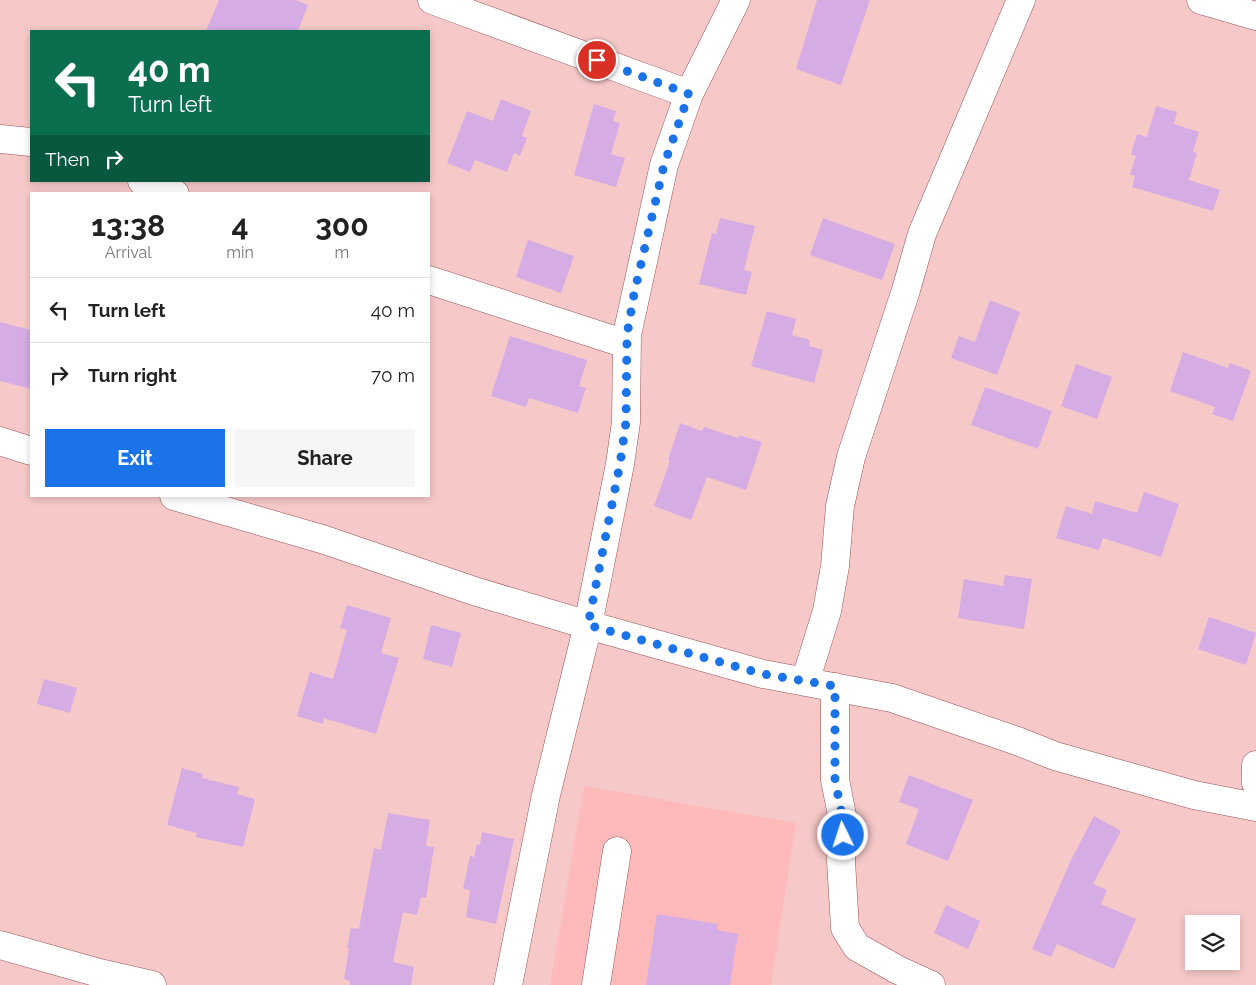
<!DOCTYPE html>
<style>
body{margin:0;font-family:Raleway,sans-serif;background:#f6f6f6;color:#222;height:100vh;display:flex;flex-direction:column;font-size:19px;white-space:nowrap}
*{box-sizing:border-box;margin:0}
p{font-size:16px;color:#767676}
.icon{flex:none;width:28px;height:28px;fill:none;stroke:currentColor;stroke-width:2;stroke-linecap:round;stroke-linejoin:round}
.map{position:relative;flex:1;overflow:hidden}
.drawer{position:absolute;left:30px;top:192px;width:400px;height:305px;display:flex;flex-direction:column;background:#fff;border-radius:0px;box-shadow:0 2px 8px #0003}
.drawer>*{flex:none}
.hud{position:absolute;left:30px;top:30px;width:400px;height:152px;border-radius:0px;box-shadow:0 2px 8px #0003;background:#0b6e4f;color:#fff;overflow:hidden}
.buttons{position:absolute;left:1185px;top:915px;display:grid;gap:10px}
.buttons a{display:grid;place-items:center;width:55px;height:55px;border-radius:0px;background:#fff;box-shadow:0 2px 8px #0003;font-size:25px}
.pin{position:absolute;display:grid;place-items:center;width:42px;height:42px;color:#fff;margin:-21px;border:2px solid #fff;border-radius:50%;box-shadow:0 1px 5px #0007}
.me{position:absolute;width:55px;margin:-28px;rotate:356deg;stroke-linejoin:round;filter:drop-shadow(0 0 4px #0008)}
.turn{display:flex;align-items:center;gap:18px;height:105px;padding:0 15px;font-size:22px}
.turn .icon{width:65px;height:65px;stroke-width:2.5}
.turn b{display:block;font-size:35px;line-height:42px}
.then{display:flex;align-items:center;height:48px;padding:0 15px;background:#0003;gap:10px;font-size:19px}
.eta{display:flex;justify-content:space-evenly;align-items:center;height:85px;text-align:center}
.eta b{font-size:30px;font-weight:700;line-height:35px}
.cta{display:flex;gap:10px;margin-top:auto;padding:10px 15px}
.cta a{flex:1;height:58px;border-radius:0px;background:#1a73e8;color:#fff;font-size:20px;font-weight:700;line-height:58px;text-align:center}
.cta a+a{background:#f6f6f6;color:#222}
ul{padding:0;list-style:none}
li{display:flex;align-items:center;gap:15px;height:65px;padding:0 15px;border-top:1px solid #e0e0e0}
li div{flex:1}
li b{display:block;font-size:19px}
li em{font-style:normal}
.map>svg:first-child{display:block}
</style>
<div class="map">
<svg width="1256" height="985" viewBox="0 0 1256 985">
<rect width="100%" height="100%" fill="#f7c8c8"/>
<!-- built -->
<path fill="#febabb" d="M584,786L796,823L771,985H550Z"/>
<!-- building -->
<path fill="#d6ace4" d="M219,0H296L308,5L298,31H206Z
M817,0H870L841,85L796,69Z
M501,99L531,111L522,136L527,138L520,156L514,153L507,172L475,160L470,172L447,163L467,111L493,121Z
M594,104L616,111L613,121L620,123L611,154L625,158L616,187L574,175Z
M1156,106L1177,112L1174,124L1199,132L1193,152L1197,153L1189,180L1220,190L1213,211L1132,187L1135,176L1130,174L1136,156L1131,154L1137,134L1147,137Z
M720,218L755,226L744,270L752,272L746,295L699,284L712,233L716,234Z
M823,218L895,244L882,280L810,255Z
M528,240L574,256L561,293L516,277Z
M990,300L1020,312L997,375L951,358L959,336L975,342Z
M767,311L796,319L792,335L810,340L809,346L823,350L814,383L751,366Z
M0,322L31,330V389L0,381Z
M510,336L587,360L579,386L586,388L578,413L529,398L526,407L491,396Z
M1183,352L1228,368L1230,363L1251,371L1233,421L1212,414L1215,407L1170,391Z
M1076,364L1112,377L1097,419L1061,406Z
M985,387L1052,411L1038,449L971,425Z
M680,423L702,431L704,427L738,438L739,435L762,442L746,490L707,477L691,520L654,506L670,461L668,460Z
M1144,492L1179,504L1161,557L1103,538L1099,550L1056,538L1066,506L1092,514L1095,501L1137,513Z
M1005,575L1032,579L1024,629L958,618L964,579L1003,586Z
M347,605L391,618L381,653L399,658L376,734L324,718L323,724L297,716L310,672L333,679L347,630L340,628Z
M1209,617L1256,633L1246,665L1198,649Z
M431,625L461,633L452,667L423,659Z
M44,679L77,688L70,713L37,704Z
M182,768L203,774L202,778L239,787L237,794L255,799L243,847L196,837L197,833L167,825Z
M909,775L973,800L948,861L906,844L919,809L899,802Z
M388,813L430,820L426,846L434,847L426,898L421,897L417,915L403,912L393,962L414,967L411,985H350V981L344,979L349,949L347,948L351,928L359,929L374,848L381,850Z
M1094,816L1121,831L1093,884L1107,890L1101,904L1136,919L1114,969L1057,944L1051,957L1032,949L1071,860Z
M482,832L514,839L496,924L466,917L470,890L463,889L470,856L474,857L477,844L480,845Z
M946,905L980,921L968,949L934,933Z
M657,914L718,924L717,930L738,934L730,985H646Z"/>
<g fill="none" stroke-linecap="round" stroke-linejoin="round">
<!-- minor casing -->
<g stroke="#965356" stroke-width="29">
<path id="minor" d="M432,0L689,94
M1201,0L1256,16
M0,139L31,142
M142,181L175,194
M429,280L626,344
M0,441L31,451
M174,496L325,540L474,591L588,625L763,674L892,698L1020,742L1055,756L1194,795L1256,807
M805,682L827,611L835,566L840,506L851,457L906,290L922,234L1021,0
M835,687V780L842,815L841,861L845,928L857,947L898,970L931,985
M1256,765V783
M0,945L99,973L152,985
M508,985L546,795L588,625L620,464L626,422L627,335L664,165L689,94L736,0
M596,985L617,851"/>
</g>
<!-- minor -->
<use href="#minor" stroke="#fff" stroke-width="28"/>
</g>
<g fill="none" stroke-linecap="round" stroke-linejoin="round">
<!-- route -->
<path stroke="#1a73e8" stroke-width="9" stroke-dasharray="0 16.2" d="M597,60L689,94L664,165L634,294L627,335L626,422L620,464L588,625L763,674L835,686V780L842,815L843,835"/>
</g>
</svg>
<div class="buttons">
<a><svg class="icon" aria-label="layers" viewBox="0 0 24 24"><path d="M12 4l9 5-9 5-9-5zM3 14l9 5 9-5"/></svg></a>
</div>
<div class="pin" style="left:597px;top:60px;background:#d93025"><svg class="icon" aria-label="arrive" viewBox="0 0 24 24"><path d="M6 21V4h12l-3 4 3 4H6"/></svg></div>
<svg class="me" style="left:843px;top:835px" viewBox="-20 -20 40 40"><circle r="17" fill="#1a73e8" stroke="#fff" stroke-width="3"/><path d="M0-11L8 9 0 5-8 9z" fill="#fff"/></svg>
<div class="hud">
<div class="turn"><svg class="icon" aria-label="left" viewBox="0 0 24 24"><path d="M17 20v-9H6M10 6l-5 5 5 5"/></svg><div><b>40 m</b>Turn left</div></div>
<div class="then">Then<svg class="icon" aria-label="right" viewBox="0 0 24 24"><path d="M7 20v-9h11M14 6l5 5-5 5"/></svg></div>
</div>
<section class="drawer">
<div class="eta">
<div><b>13:38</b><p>Arrival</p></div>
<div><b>4</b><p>min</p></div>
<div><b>300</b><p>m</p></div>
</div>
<ul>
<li><svg class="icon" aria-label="left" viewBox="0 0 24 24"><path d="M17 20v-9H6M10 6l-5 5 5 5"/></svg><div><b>Turn left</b></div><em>40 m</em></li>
<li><svg class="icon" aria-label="right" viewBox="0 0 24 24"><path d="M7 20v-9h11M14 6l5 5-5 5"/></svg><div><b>Turn right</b></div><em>70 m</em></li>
</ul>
<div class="cta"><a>Exit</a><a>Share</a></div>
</section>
</div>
